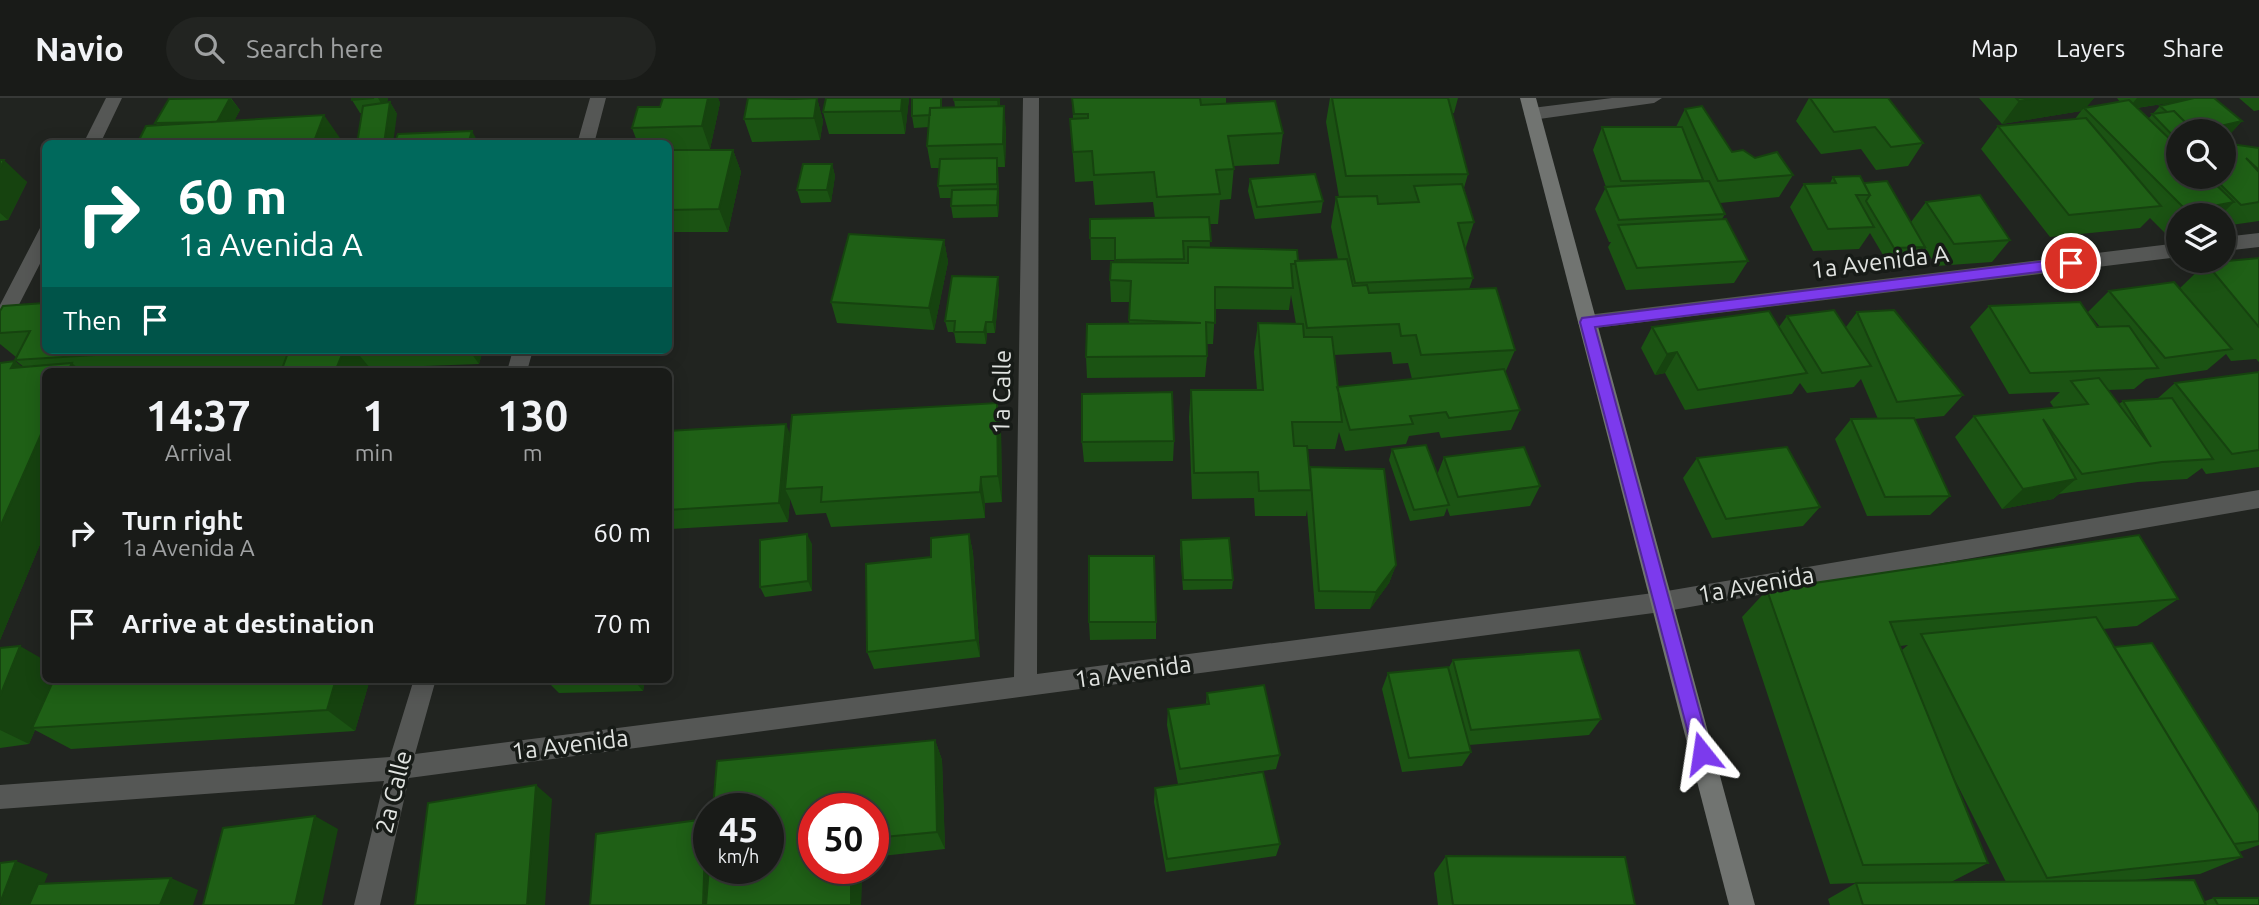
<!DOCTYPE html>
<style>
body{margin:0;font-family:Ubuntu,sans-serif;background:#222421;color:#f1f3f6;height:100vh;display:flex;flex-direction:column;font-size:26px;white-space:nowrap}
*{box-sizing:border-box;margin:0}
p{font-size:23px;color:#9fa1a2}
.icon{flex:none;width:38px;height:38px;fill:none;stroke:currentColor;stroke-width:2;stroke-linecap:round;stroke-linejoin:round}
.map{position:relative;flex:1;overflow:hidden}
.drawer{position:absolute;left:42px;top:270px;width:630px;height:315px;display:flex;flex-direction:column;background:#191b18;border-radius:10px;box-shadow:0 4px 18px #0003,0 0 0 2px #373937}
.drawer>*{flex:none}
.hud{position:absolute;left:42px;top:42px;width:630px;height:214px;border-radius:10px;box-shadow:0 4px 18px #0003,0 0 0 2px #373937;background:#00695c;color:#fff;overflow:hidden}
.fabs{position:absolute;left:2166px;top:21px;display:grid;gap:14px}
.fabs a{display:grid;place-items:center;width:70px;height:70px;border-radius:50%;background:#191b18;box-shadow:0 4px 18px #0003,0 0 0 2px #373937;font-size:35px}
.speed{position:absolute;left:693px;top:695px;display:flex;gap:14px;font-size:35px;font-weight:700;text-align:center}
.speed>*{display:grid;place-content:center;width:91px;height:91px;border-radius:50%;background:#191b18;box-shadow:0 4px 18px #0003,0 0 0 2px #373937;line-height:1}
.speed small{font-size:18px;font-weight:400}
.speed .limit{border:10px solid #d22;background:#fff;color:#111}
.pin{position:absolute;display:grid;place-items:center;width:60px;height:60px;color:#fff;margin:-30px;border:4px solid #fff;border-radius:50%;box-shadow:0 2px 7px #0007}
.me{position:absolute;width:77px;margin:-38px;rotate:345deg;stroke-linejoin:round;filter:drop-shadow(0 0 5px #0008)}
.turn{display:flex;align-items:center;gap:24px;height:147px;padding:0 21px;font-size:32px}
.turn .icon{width:91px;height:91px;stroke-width:2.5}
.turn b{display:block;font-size:49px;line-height:60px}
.then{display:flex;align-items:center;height:66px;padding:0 21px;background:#0003;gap:14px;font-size:26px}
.eta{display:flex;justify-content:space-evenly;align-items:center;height:119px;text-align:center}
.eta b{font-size:42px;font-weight:600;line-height:49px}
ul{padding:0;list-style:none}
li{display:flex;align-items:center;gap:21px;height:91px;padding:0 21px}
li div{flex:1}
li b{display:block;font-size:26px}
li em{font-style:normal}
header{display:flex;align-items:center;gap:42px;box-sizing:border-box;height:98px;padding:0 35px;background:#191b18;border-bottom:2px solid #373937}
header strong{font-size:33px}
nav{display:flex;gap:38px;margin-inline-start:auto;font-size:24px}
.search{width:490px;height:63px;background:#222421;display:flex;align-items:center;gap:18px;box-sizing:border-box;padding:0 24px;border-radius:38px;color:#9fa1a2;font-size:26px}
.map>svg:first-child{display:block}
</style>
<header>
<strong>Navio</strong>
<div class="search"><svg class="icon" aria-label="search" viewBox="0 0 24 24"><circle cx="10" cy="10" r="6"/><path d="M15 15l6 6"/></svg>Search here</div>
<nav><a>Map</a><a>Layers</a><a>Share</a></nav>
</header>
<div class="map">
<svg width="2259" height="807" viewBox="0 0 2259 807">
<rect width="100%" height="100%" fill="#212420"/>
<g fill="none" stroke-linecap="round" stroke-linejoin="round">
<!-- street -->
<path fill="#555755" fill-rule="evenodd" d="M106,0H122L100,46H83Z
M590,0H606L594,46H577Z
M1023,0H1039L1037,576L1661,494L2259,392V410L1661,514L409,680L380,807H354L384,683L0,711V687L390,659L414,581H436L415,656L1014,579Z
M1612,0H1662L1654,5L1532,22L1524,16L1532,10Z
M46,129V154L7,230L0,232V207L40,130Z
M2259,135V149L2224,153V139Z
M2179,145V159L1587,231L1580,229L1578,224L1580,219L1587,217Z
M513,252H533L527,273H507Z"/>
<!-- secondary -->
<path fill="#717471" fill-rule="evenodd" d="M1520,0H1536L1755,807H1729Z"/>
</g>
<!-- wall -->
<path fill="#1b5313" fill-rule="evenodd" d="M213,0H231L240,12L234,23L340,40L157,27L155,25Z
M352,0H388L387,4H390L397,16L360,15L352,2Z
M663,0H718L720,5L710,51L668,52V46H638L632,30L660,9Z
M817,0L823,23L820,42L752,44L744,21Z
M909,0L905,36H829L823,14Z
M1000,0V8L1006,31L1005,69H998L999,103L998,119L953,120L951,108L952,100H940L938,88L939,70H931L927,48L929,29L914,30L912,18L943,9H955L954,2Z
M1072,0H1226V5L1283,35L1279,66L1234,68L1231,101L1220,102L1218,126H1209L1210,150L1298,163L1338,161L1331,129L1336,99H1339L1326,24L1330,0H1458L1454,15H1452L1468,76L1464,90L1474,124L1465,152L1473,180L1469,191L1515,252L1505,275L1520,312L1511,332L1441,340L1439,334L1409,338L1406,346L1345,353L1339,334L1335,351H1307L1309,371L1396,467L1389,485L1370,511H1315L1307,412L1306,418H1255L1254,400L1192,401L1189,319L1191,292H1257L1254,254L1258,225L1296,226L1291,197L1289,212L1215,211L1213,246H1207V258L1205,279L1087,280L1086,259L1129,226L1130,204H1111L1110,182L1115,162H1091L1090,121L1155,120L1153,104L1095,107L1093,83L1075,84L1070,21L1073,20ZM1391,254L1393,266L1408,265L1412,281L1338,289L1334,257Z
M1809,0L1923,45L1908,68L1876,72L1861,51L1821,56L1796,23Z
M1979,0H2094L2086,9L2120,4L2117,0H2191V1L2242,23L2230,36L2179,33V79H2224L2259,50V123L2224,128V117H2179V133L2165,135L2150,120L2140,130L2050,139L1981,51L1998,28L2075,21L2081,13L2002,26ZM2181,3L2160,8L2148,21L2137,10Z
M2239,0H2259V12L2254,13Z
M1685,11L1732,54L1755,60L1793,77L1779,99L1720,105L1725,116L1722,121L1748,163L1734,185L1626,192L1608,149L1611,144H1609L1595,111L1606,89L1593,52L1602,29H1676Z
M668,52H733L741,74L728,134H668Z
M0,62L27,84L8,122L0,123Z
M832,66L835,78L831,104L801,105L797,92Z
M1833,79L1864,85L1911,124L1926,104L2010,142L1992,164L1936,168L1925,150L1916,161L1886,162L1870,135L1859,151L1813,153L1790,109L1804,86L1830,85Z
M1250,81L1323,103L1321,115L1255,121L1248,93Z
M944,142L948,164L934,232L837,225L831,204Z
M2259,160V264L2256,261L2231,263L2226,256L2207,272L2146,281L2134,291L2108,292L2119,306L2123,303L2157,301L2175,285L2259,274V369L2206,376L2202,370L2187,381L2138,384L2059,396L2053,401L2002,411L1955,339L1974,318L2054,310L2050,304L2060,294L2009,296L1970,229L1989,208L2100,229L2088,214L2109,193L2179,191L2206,165Z
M999,191L995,235H987L986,246L956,245L954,234H948L945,223Z
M44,205L46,252H483L479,266L370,270L369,273H46V432L0,542V265L15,263L22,269H24L15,262L16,259L0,246V213Z
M1857,214L1963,297L1944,318L1914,321L1950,398L1930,417L1867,418L1835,341L1851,321H1878L1861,281L1854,289L1807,295L1800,285L1792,296L1685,312L1665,275L1655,277L1641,250L1652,229H1779L1787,218L1846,229Z
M1001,332L1002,404L985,405V420L831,429L826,415L796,417L790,401L788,424L671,431L673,435L668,458V333L790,336Z
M1174,343L1173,363L1084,364L1082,344Z
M1392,351L1437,377L1444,359L1540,388L1530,408L1450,418L1447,410L1444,418L1410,423L1389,362Z
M1697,360L1820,409L1803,428L1712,440L1683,380Z
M969,436L973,455L980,559L874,571L867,554L931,459Z
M1181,442L1233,482L1232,491L1183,492L1180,452Z
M812,446V493L765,499L760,489Z
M1767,492L2178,501L2137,528L2103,531L2114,549L2259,715V747L2239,754L2242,759L2200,776L2136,782L2205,803L2214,800L2259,807H1830L1828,801L1856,785L1830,786L1742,519ZM1908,547L1902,552L1900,548ZM1951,674L2006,784H1951L1988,765Z
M1089,524H1156V541L1090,542Z
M0,550L46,581H370L355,633L71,651L35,632L29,646L0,650Z
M1453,562L1601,621L1589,637L1469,647L1471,654L1462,668L1402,674L1382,591L1388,575L1448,571Z
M545,581H645L643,593L559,595Z
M1207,595L1280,657L1276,671L1178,686L1167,627L1168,611L1206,606Z
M935,642L942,662L945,751L873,759V710H814V770H862L861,807H590L596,736L706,721L709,724V770H768V710H713L717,663Z
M1155,690L1280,746L1276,758L1166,774L1154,704Z
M1446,758L1635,807H1438L1434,775Z"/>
<!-- shaded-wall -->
<path fill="#16430f" d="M230,0L240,12L227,36L217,24Z
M378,0H388L385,12Z
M708,0H718L720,5L710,51L702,28Z
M817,0L823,23L820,42L814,20Z
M902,0H909L905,36L901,13Z
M997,0H1000L999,24Z
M2037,0H2094L2085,11L2084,10L2081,13L2002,26L2019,3Z
M2137,0H2191L2190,2L2128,11Z
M390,4L397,16L393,46H384Z
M1004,8L1006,31L1005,69L1003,46Z
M324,17L340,40L338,46H313Z
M2242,23L2230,36L2224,37V33H2199Z
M472,33L479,46H468Z
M733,52L741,74L728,134L719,111Z
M997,60L999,103L998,119L997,107Z
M4,62L27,84L8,122L0,115V70Z
M832,66L835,78L831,104L827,92Z
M2234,104L2221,117H2182L2187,113Z
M2179,121V133L2165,135Z
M944,142L948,164L934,232L929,210Z
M998,179L999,191L995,235L993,224Z
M986,224L987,235L986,246L984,234Z
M344,252H355L370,270L369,273H341L337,269Z
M469,252H483L479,266Z
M1677,254L1665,275L1655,277L1667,256Z
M15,263L46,289L11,270Z
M72,265L81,273H68Z
M997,305L1001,332L1002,404L998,378Z
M46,325V432L0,542V429Z
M786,326L794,346L785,391L790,401L788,424L779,405Z
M981,379L985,405V420L980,394Z
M2076,381L2053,401L2002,411L2023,391Z
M668,428L673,435L668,458Z
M807,436L812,446V493L808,483Z
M969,436L973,455L980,559L976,542Z
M1396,467L1389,485L1370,511L1376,494Z
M20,548L46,563V581H54L32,630L35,632L29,646L0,632V598Z
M336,581H370L355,633L327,612Z
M633,581H645L643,593Z
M935,642L942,662L945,751L937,734Z
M536,687L552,701L545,807H527Z
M315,718L338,731L322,807H295Z
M706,721L709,724V770L715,807H703Z
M16,763L48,776L36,807H0Z
M851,770H862L861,807H851Z
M171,780L198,792L193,807H160Z"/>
<!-- building -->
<path fill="#1f6016" stroke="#16430f" stroke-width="2" d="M230,0L217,24L155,25L169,1Z
M352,0H374L352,2Z
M663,0H708L702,28L632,30L638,9H660Z
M748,0L793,1L817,0L814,20L744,21Z
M826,0H902L901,13L823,14Z
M912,0H941V10H930V17L912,18Z
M954,0H997V2H954Z
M1072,0H1200L1201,7L1275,3L1283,35L1228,38L1234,71L1216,72L1220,96L1157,99L1154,74L1094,77L1092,53L1073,54L1070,21L1088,20V16H1074Z
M1332,0H1448L1468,76L1346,78Z
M1810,0H1888L1923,45L1891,49L1875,29L1834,34Z
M2016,0H2037L2019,3Z
M2194,0H2214L2242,23L2199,33H2194L2174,13L2167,14L2160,8Z
M2129,2L2179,50V79H2208L2234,104L2187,113L2084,10Z
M390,4L384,46H357L363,8Z
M1004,8L1003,46L927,48L930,10Z
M1702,8L1732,54L1743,52L1755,60L1777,54L1793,77L1718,83L1685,11Z
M2174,13L2194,33H2179V44L2152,16Z
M324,17L313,46H137L146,28Z
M2086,20L2161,108L2069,117L1998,28Z
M1602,29H1682L1703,82L1621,83Z
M472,33L468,46H394L398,36Z
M545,42L544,46H488V45Z
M2224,45L2259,50V72L2246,60L2259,74V104L2241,107L2213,79H2224Z
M668,52H733L719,111L668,112Z
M997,60V86L938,88L940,61Z
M0,62H4L0,70Z
M803,66H832L827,92H797Z
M1315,76L1323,103L1257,109L1250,81Z
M1860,78L1870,97H1856L1874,129L1828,131L1804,86L1836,85L1833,79Z
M1709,83L1725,116L1619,122L1605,89Z
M1887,83L1925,149L1894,150L1866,103L1870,97L1864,85Z
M1462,86L1474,124L1458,125L1473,180L1355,185L1336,99L1377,98L1378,106L1419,104L1414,88Z
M998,91L997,107L951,108L952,92Z
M1980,97L2010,142L1954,146L1926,104Z
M1209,119L1211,143H1183L1184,161L1115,162V140H1090V121Z
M1726,121L1748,163L1637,170L1618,127Z
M849,136L944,142L929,210L831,204Z
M1188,149L1297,152L1298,163H1295V166H1291L1293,190L1215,189V225L1206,224L1207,258L1086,259L1087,226L1201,225L1129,222L1131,183L1110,182L1111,164L1188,165Z
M2259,160V229L2206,165Z
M1347,161L1353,188L1367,187L1369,195L1496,190L1515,252L1421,257L1416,237L1401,238L1399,226L1307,230L1295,163Z
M952,178L998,179L993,224H986L984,234H954L955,223H945Z
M2174,184L2232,251L2165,260L2109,193Z
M46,202V252H177L15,262L30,233L0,235V213L3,208L44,205Z
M2080,204L2097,229L2129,228L2158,270L2030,275L1989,208Z
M1834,212L1871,268L1822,275L1787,218Z
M1894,212L1963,297L1897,304L1857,214Z
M1769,213L1807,275L1698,292L1677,254L1667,256L1652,229Z
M1258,225L1303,226L1304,239H1332L1342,324H1292L1294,348H1307L1311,392L1259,393L1258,374L1194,375L1191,292H1263Z
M289,252H344L337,269L282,271Z
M15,263L11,270L72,265L68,273H46V325L0,429V265Z
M1504,271L1520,312L1449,320L1446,314L1410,318L1413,326L1350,332L1337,289Z
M2259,274V352L2232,356L2175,285Z
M2099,280L2151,349L2123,303L2172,300L2213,361L2162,364L2082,376L2043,321L2076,381L2023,391L1974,318L2088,306L2071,283Z
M1172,294L1174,343L1082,344V296Z
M997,305L998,378L981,379L980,394L821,404L822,389L785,391L792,317Z
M1914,320L1950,398L1885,399L1851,321Z
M786,326L779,405L668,412V333Z
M1426,347L1449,407L1414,412L1392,351Z
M1524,349L1540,388L1458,399L1444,359Z
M1787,349L1820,409L1726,421L1697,360Z
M1310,369L1384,371L1396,467L1376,494L1319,493Z
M807,436L808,483L760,489V442Z
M969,436L976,542L867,554L866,466L931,459V440Z
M2139,437L2178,501L1890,524L1988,765L1863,767L1767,492Z
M1229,440L1233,482H1183L1181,442Z
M1089,458H1154L1156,524H1089Z
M2096,519L2242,759L2047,780L1921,536Z
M2152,545L2259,715V743L2234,746L2114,549Z
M20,548L0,598V550Z
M1579,552L1601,621L1471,632L1453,562Z
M1448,569L1471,654L1409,660L1388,575Z
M54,581H336L327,612L32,630Z
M1264,587L1280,657L1180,671L1168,611L1209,606L1207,595Z
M935,642L937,734L873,740V710H814V770H851V807H706L709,769L768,770V710H713L717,663Z
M1263,674L1280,746L1167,761L1155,690Z
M536,687L527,807H415L428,705Z
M315,718L295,807H203L223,730Z
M706,721L703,807H590L596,736Z
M1446,758L1625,759L1635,807H1453Z
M16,763L0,805V765Z
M171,780L160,807H29L38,786Z
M2194,782L2206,807H1863L1856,785Z
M2214,800H2259V807H2218Z"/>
<!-- route -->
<path fill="#7c3aed" stroke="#51269a" stroke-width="2" d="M2071,160L2078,165L2071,170L1595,229L1711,655L1708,661L1702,664L1695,661L1580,224L1582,220Z"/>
<g text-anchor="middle" stroke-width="7" stroke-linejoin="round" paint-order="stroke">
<!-- street labels -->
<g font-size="24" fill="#e1e4e1" stroke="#171b17">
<text transform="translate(1880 164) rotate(-7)" y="8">1a Avenida A</text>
<text transform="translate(1002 294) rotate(-89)" y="8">1a Calle</text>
<text transform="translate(1756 487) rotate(-10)" y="8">1a Avenida</text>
<text transform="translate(1133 574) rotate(-8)" y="8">1a Avenida</text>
<text transform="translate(570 647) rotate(-7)" y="8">1a Avenida</text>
<text transform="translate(394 694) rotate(-76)" y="8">2a Calle</text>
</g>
</g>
</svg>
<div class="fabs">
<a><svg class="icon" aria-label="search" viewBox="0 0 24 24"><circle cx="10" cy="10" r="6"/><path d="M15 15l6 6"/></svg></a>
<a><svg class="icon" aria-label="layers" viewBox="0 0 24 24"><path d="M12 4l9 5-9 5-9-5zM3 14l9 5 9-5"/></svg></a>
</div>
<div class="speed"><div>45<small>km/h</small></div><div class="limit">50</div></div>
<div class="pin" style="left:2071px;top:165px;background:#d93025"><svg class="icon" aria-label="arrive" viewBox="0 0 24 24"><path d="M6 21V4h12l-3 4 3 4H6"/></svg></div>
<svg class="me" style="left:1702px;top:655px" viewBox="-20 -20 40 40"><path d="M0-17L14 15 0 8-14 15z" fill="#7c3aed" stroke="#fff" stroke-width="4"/></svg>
<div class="hud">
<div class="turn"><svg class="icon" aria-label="right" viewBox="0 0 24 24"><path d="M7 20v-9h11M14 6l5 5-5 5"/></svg><div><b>60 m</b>1a Avenida A</div></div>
<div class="then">Then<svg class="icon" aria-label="arrive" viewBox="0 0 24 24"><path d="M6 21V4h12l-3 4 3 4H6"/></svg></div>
</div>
<section class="drawer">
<div class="eta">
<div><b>14:37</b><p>Arrival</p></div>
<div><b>1</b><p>min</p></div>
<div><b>130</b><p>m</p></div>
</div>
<ul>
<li><svg class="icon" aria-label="right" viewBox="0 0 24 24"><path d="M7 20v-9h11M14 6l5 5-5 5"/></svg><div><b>Turn right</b><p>1a Avenida A</p></div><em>60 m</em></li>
<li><svg class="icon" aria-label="arrive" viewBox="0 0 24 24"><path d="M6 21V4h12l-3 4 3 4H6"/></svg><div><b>Arrive at destination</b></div><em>70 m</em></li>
</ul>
</section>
</div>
